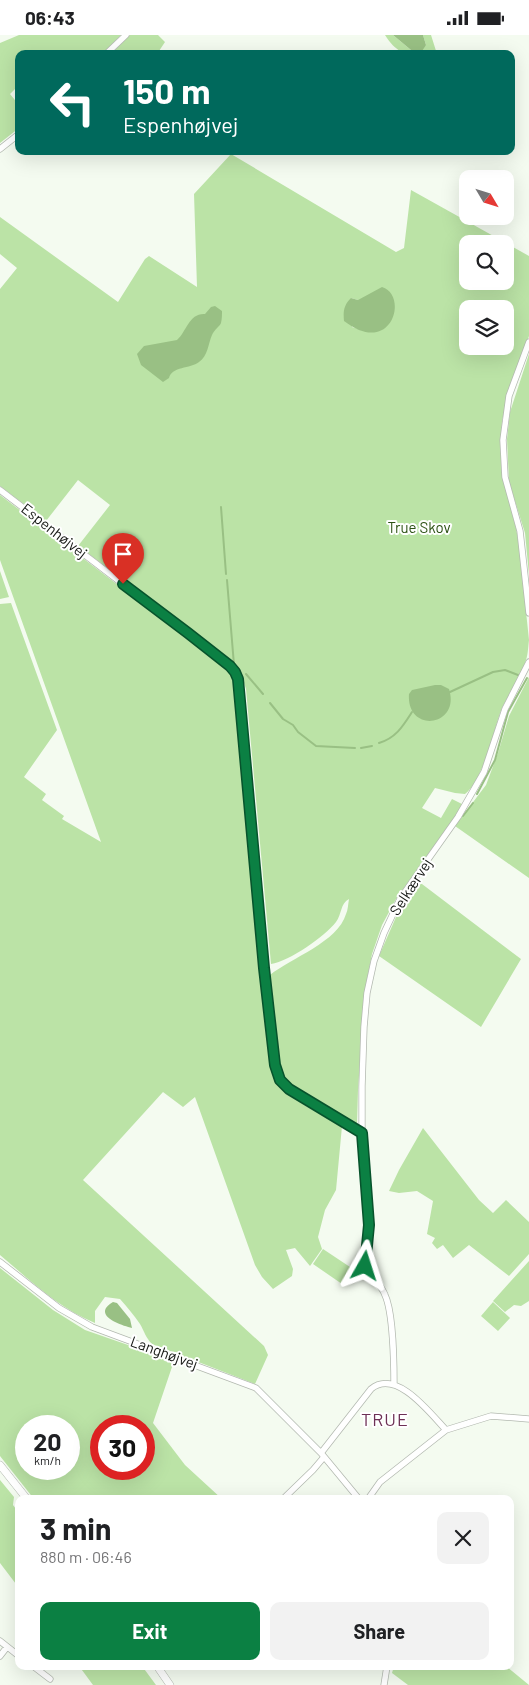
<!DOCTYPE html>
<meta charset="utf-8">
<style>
body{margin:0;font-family:Barlow,sans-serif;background:#f2f2f2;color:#202124;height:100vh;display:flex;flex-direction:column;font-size:19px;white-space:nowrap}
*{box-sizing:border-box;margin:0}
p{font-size:16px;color:#757577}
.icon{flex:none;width:28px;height:28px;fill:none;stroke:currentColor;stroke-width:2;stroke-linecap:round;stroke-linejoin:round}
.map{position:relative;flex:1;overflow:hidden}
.sheet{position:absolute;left:15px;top:1460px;width:499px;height:175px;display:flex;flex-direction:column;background:#fff;border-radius:10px;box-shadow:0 5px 20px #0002}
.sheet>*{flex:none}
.hud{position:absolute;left:15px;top:15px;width:500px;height:105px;border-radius:10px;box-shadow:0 5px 20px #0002;background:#00695c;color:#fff;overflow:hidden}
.needle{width:32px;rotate:128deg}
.tools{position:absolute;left:459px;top:135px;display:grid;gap:10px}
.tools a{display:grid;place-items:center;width:55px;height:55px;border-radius:10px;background:#fff;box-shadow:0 5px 20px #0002;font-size:25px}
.speed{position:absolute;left:15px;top:1380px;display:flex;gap:10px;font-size:25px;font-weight:700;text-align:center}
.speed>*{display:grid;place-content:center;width:65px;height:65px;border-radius:50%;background:#fff;box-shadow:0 5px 20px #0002;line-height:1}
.speed small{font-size:12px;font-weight:400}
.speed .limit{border:8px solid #d22;background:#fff;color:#111}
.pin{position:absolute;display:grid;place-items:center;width:42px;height:42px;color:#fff;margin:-51px -21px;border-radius:50% 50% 50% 0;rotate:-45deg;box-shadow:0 0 5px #0007}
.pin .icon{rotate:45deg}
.me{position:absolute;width:55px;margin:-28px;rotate:6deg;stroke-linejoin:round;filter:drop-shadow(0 0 4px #0008)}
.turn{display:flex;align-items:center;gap:18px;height:105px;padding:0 25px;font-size:22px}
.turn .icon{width:65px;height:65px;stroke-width:2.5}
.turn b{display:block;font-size:35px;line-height:42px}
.round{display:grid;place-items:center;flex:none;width:52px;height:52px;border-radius:10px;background:#f2f2f2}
.head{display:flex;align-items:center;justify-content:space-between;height:85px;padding:0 25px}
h1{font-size:30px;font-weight:700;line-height:38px}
.primary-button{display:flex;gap:10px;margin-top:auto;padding:10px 25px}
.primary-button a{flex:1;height:58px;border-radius:10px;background:#0b8043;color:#fff;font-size:20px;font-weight:700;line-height:58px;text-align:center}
.primary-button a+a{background:#f2f2f2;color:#202124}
.status{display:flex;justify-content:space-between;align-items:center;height:35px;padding:0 25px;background:#fff;direction:ltr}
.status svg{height:14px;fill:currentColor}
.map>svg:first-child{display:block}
</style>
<div class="status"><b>06:43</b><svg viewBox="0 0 49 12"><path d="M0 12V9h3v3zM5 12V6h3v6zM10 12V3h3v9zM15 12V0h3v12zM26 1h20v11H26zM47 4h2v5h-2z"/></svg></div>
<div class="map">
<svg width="529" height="1650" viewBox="0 0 529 1650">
<rect width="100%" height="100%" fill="#f4fbf0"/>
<!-- green -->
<path fill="#bbe3a6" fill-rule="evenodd" d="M19,0H121L102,19H19V50L10,59L19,70V93L0,108V8Z
M130,0H158L165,7L157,19H111Z
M385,0H393L411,15L426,10L423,0H431L437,19C412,19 400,24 385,0Z
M231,119L396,217L404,213L411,155L529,221V301L509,357L502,386L501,408L502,438L516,493L519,510L529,605C528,613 528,621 525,628C520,644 509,658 502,673C493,696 484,744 465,759L455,758L435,753L422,773L441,783L452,764L462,769L459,776L396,864L382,890L372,919L365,955L358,1055L357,1090C346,1088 302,1062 292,1054C286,1049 283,1042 279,1035L270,940C291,923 338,907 346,879C348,875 348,869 349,864C340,869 342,879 336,887C324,902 290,926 271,929L246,654C239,630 234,627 215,613L78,511L110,470L78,445L46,486L0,451V254L17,233L0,219V182L118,267L145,224L149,221L197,252L194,159ZM468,209H505V246H468ZM351,263L358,265L368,297L352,292ZM468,274H505V311H468Z
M529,319V540L525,498L509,447L507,404L510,377Z
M0,460L215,624C227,634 234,641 238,656L266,964C267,983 267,1030 276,1045C288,1064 322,1080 342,1091L336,1155L325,1175L318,1202L322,1214L310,1231L295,1213L286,1215L293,1234L292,1241L273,1254L262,1242L255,1230L195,1062L183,1072L163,1057L83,1145L264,1311L268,1320L255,1349L152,1309C146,1303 144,1296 140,1289C134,1280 127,1272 120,1264L105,1262L95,1276V1288C58,1273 30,1245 0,1220V569L11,568L57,695L24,742L46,759L42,765L64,781L62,784L101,807L0,525Z
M0,536L9,562L0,564Z
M529,642V843L455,791L486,750L498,718L509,681Z
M418,846L521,924L481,992L379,921L403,866Z
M423,1093L479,1165L493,1178L506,1165L529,1187V1219L509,1241L469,1210L453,1223L443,1210L437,1214L432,1208L435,1203L427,1199L433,1166L417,1156L399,1158L389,1156L399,1135Z
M323,1214L353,1234L342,1249L313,1229Z
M529,1226V1266L521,1271L514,1270L505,1277L493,1266Z
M0,1233L53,1275L85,1295L174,1326L153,1388L185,1430L222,1464H34L0,1421ZM69,1391V1434H26V1391ZM101,1391H144V1434H101Z
M493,1267L510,1283L498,1296L481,1281Z
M0,1445L14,1462L13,1470L19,1478V1553L0,1528Z
M79,1631H142L156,1650H93Z
M394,1631H506L529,1650H408L392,1638Z"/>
<!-- water -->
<path fill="#99c084" d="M393,0H423L426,10L422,16L411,15Z
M382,252C409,260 392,323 344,286C343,276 344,270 351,263L358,265Z
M215,271L222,276C222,279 222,284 221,288C220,291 214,295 212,300C208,309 208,321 199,327C190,334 172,331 169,343L163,347L141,330L137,319L144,311L177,305C187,296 189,278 205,279L211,272Z
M435,650H441L449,654C461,692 406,699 409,659L412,655Z
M113,1267L117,1268L130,1284L132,1293C120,1290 91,1280 113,1267Z"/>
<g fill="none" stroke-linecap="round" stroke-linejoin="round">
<!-- stream -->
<path stroke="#99c084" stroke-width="2" d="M221,472L226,539
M227,545L234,630L240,636
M246,639L263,659
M450,657L493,637L505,635L518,640
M270,668L283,684L293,690L298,697L316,711L355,713
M379,708C396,703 403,691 412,677
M361,713L372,711
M477,759L495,725L508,677L527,643
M463,781L473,768"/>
<!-- minor casing -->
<g stroke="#b3b9b0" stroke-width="7">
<path id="minor" d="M106,19L126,0
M0,114L19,99
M529,307L509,361L503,405L505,442L520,496L529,578
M0,455L230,631L235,637L238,644L265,933L277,1039C289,1062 339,1085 362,1098
M0,1227L59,1273L92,1292L256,1353L321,1418
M394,1350C394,1329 393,1277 385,1260C381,1249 370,1242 365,1231L369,1190L362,1098V1051L364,992L367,958L374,926L384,898L400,864L458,782L484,737L505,674L529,627
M283,1464L313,1435L324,1422
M359,1464L321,1418L371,1354C396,1333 430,1378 446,1395
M368,1464L380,1447L446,1395L491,1381L529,1384
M0,1606L19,1621
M0,1621L7,1612
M33,1631L50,1644
M384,1650L387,1631"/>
</g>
<!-- tertiary casing -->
<g stroke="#b3b9b0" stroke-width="8">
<path id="tertiary" d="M0,1430L27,1464
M157,1631L170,1650"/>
</g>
<!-- minor -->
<use href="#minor" stroke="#fff" stroke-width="5.5"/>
<!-- tertiary -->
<use href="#tertiary" stroke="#fff" stroke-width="7"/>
</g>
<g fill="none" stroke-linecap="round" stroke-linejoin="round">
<!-- route casing -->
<g stroke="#07532c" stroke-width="12">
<path id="route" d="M123,549L188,598L230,631L235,637L238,644L264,933L275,1030L280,1045L289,1054L362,1098L369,1190L365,1231"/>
</g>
<!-- route -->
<use href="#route" stroke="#0b8043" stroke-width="9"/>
</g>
<g text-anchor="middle" stroke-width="4" stroke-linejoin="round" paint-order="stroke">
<!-- park labels -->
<g font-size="15" fill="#2d5215" stroke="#fff">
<text x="419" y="498">True Skov</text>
</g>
<!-- street labels -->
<g font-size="15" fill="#151714" stroke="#fff">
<text transform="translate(54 496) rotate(38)" y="5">Espenhøjvej</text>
<text transform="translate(411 852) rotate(-57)" y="5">Selkærvej</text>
<text transform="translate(164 1318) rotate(20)" y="5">Langhøjvej</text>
</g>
<!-- quarter labels -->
<g font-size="18" letter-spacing="1" fill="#6d3055" stroke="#fff">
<text x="385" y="1391">TRUE</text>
</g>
</g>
</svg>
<div class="tools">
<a><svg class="needle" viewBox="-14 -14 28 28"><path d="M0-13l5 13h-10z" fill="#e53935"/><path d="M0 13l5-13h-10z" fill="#757577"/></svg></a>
<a><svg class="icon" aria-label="search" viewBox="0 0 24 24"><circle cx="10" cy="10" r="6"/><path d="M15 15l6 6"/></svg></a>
<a><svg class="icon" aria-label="layers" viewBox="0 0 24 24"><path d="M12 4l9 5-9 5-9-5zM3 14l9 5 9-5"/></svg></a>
</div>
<div class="speed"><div>20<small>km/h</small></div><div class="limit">30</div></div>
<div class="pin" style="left:123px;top:549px;background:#d93025"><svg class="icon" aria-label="arrive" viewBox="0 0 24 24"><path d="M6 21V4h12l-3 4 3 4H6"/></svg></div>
<svg class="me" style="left:365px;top:1231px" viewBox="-20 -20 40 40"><path d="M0-17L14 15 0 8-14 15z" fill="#0b8043" stroke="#fff" stroke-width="4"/></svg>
<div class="hud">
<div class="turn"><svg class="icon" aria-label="left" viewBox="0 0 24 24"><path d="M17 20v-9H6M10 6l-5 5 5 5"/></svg><div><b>150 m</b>Espenhøjvej</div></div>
</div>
<section class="sheet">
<div class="head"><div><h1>3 min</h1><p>880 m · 06:46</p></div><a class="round"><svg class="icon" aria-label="close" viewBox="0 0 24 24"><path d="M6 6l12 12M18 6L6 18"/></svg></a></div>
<div class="primary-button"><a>Exit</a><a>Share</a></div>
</section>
</div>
